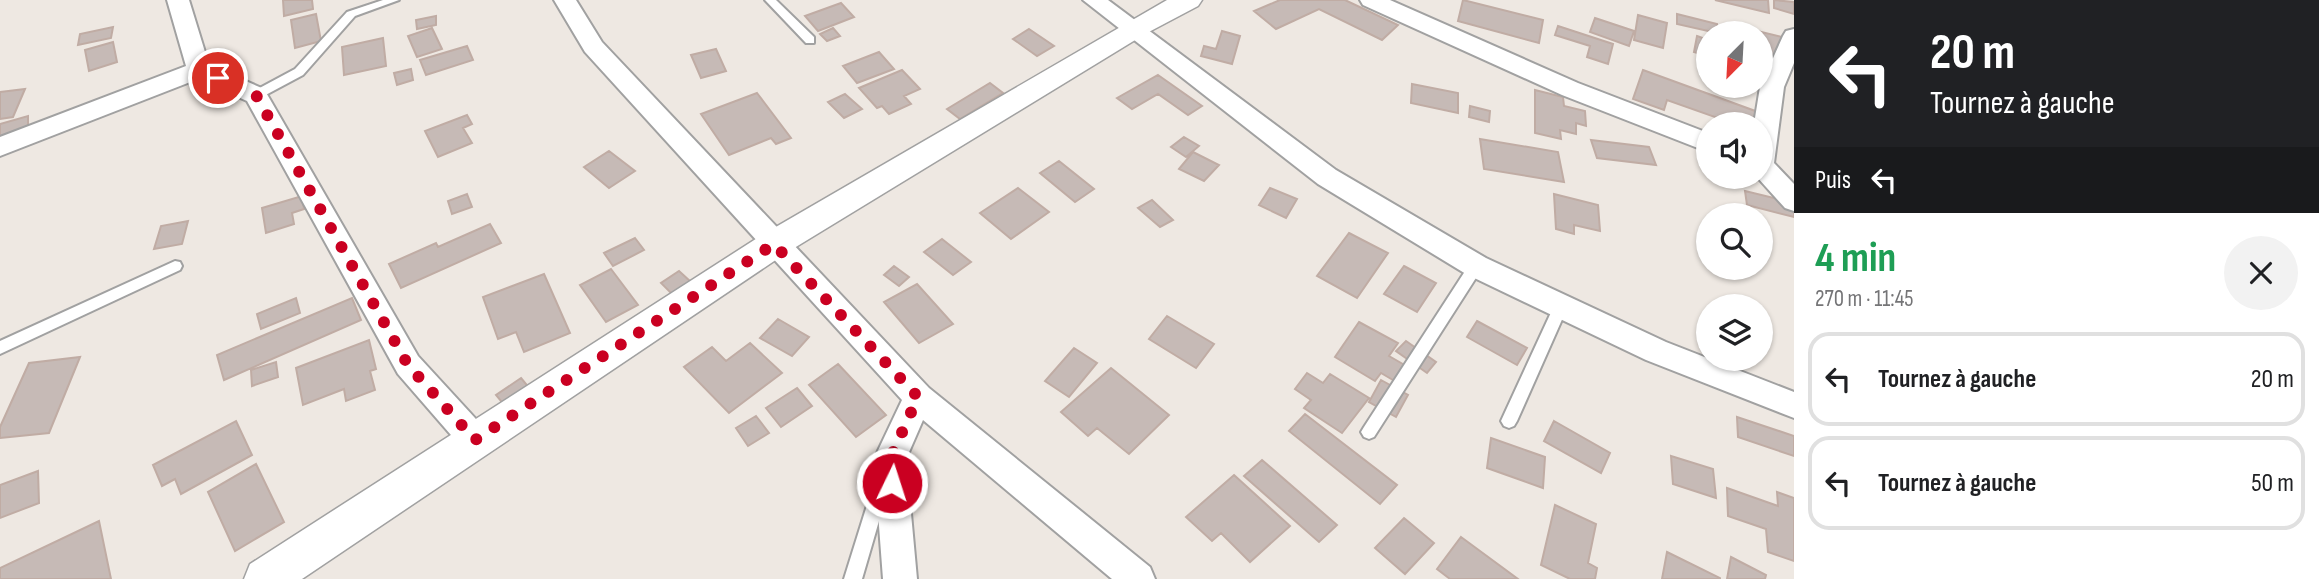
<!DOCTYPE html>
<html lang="fr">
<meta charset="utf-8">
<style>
body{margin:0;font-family:"Sofia Sans Condensed",sans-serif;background:#f2f2f2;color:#202124;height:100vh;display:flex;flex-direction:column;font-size:26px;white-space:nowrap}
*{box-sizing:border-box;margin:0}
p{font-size:23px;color:#757577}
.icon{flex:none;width:38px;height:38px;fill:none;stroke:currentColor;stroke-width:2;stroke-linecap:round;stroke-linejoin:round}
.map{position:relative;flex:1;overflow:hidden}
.details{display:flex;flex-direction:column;background:#fff;width:525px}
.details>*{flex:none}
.hud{background:#202124;color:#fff;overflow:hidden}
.needle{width:46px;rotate:204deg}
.tools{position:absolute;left:1696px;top:21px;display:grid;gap:14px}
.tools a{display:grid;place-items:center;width:77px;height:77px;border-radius:50%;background:#fff;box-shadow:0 2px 5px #0004;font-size:35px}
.pin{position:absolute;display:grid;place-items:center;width:60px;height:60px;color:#fff;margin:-30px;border:4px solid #fff;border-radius:50%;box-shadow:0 2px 7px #0007}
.me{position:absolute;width:77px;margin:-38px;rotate:4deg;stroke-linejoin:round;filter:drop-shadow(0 0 5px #0008)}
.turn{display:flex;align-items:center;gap:24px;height:147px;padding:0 21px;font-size:32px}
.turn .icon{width:91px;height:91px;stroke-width:2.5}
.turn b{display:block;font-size:49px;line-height:60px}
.then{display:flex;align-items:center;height:66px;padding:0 21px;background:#0003;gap:14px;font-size:26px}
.round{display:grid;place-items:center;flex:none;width:74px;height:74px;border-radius:37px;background:#f2f2f2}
.overview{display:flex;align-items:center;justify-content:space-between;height:119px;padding:0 21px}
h1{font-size:42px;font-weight:700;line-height:52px;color:#1e9e55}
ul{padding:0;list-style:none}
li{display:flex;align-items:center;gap:21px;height:94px;margin:0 14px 10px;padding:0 7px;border:4px solid #e0e0e0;border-radius:21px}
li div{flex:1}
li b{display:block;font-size:26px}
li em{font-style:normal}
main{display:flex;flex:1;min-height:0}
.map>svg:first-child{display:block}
</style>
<main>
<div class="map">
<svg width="1794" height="579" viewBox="0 0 1794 579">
<rect width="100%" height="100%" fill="#eee8e2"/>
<!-- building -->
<path fill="#c6bab6" stroke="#c0aca4" stroke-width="2" d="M283,0H312L313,9L284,16Z
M1280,0H1345L1398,25L1382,40L1319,9L1276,29L1254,11Z
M1463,0L1543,20L1539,43L1458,21Z
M1768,0L1769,13L1715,0Z
M1774,0L1794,2V14L1774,8Z
M841,3L854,17L818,31L805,16Z
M316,14L321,41L295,48L291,20Z
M1677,14L1717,24V33L1677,24Z
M1638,15L1667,23L1663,48L1634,40Z
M436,16V25L417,29L416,20Z
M1595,18L1634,31L1629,46L1590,32Z
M1558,26L1613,44L1608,64L1587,57L1590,46L1555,35Z
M113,27L111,38L78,45L80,34Z
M432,28L442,49L417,57L408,36Z
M833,28L840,36L827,41L820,34Z
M1029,29L1054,46L1037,56L1013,39Z
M1749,29L1794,40V60L1780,65L1760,60V33H1750Z
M1222,31L1240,36L1232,64L1201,56L1204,46L1216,49Z
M1697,36L1708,40V56L1694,52Z
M383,38L386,66L344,75L342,47Z
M113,42L117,62L89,71L85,50Z
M467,46L473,60L426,75L420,60Z
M716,49L726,71L701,78L691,55Z
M879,52L894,69L857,83L843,66Z
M411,69L413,80L397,85L394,73Z
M902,70L920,89L904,96L911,104L889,114L882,106L877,108L859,88Z
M1643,70L1758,112L1755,124H1716L1718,118L1667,100L1664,110L1633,99Z
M1158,75L1202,106L1188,115L1158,94L1132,109L1117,98Z
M990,83L1003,93L960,119L947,109Z
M1412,84L1458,93V113L1411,103Z
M25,89L13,117L0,119V92Z
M1535,90L1563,97L1564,106L1585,111L1586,126L1576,123V134L1560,130L1561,139L1535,133Z
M757,93L791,138L776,144L771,138L729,155L701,114Z
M845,94L862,109L844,118L828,102Z
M1470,106L1490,111L1489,122L1469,117Z
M467,115L472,124L463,128L472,143L438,157L425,131Z
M28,116V134L0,142V124Z
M1184,137L1199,146L1186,157L1171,147Z
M1480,139L1558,152L1564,182L1484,169Z
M1591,140L1649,147L1656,165L1597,158Z
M609,151L635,171L609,188L584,167Z
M1193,152L1219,165L1204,181L1179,169Z
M1059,161L1094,189L1075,202L1040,173Z
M1018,188L1049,212L1011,239L980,213Z
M1270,188L1297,199L1286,218L1259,205Z
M1745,191L1794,203V217L1747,205Z
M467,194L472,207L452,214L448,201Z
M1554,194L1598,205L1600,231L1574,225V234L1556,229Z
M302,196L304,209L292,213L294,224L266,233L262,208Z
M1152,200L1173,220L1160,227L1138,208Z
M188,221L182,244L154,249L161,226Z
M490,224L501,243L401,288L389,264L436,243L438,247Z
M1349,233L1388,253L1357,298L1317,276Z
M635,238L644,250L613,266L604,253Z
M942,239L971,262L953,275L924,252Z
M894,266L909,277L899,286L884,275Z
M1404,266L1436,283L1417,312L1384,294Z
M611,269L638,305L606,322L580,285Z
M679,271L692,283L674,296L661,283Z
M544,274L570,333L524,352L516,332L498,339L483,297Z
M917,284L953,324L919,343L884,302Z
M296,298L300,313L261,329L257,314Z
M352,298L361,320L224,380L217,355Z
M1167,316L1214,344L1196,368L1149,339Z
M778,319L809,337L792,356L760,338Z
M1477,321L1527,348L1517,365L1467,337Z
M1359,322L1398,343L1389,356L1408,367L1398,383L1381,373L1375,381L1335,357Z
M369,340L376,369L370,371L375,390L346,401L344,389L303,405L296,368Z
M1406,341L1436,362L1427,373L1396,351Z
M750,343L782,373L729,413L684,367L712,347L726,361Z
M1074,348L1097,363L1069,397L1045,381Z
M80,357L49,433L0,438V427L29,363Z
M276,362L278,377L252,386L251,370Z
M838,364L886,415L856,437L809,385Z
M1111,368L1169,415L1129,454L1097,428L1088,436L1061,412Z
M1307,373L1323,383L1330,374L1369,398L1342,433L1304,408L1311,400L1295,389Z
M521,378L535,395L510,412L496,395Z
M1381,380L1408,395L1396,417L1369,402Z
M797,388L812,406L781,427L766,408Z
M1305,414L1397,485L1380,504L1289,431Z
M756,416L769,433L748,446L736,428Z
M1737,417L1794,436V456L1738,437Z
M236,421L252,455L181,494L175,479L162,486L153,465Z
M1554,421L1610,453L1601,473L1544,441Z
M1491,438L1545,457L1543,488L1487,468Z
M1671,456L1713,469L1716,498L1673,484Z
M1262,460L1337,525L1319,542L1244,476Z
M256,464L284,522L235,551L208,492Z
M38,471L39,503L0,518V485Z
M1234,475L1290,526L1250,562L1221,533L1212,541L1186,517Z
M1727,488L1778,506L1777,492L1794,498V561L1768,552L1766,529L1728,516Z
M1555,505L1596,524L1588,563L1597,568L1595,579H1570L1541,565Z
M1404,518L1434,543L1405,574L1375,548Z
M99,521L111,579H0V568Z
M1461,537L1518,579H1450L1437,569Z
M1667,552L1720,578V579H1662Z
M1731,557L1766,575L1765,579H1727Z"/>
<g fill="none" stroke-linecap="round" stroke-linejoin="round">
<!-- service casing -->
<g stroke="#a1a1a1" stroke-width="4">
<path id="service" d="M383,0H399L355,16L303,75L260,98H252V92L295,69L347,12Z
M765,0H776L814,37V43H806Z
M175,261L180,262L182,266L180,270L0,354V341Z
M1476,261L1481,262L1483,266L1481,270L1374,437L1369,439L1364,437L1361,432L1364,427L1471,262Z
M1561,300L1566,302L1568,306L1517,421L1514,426L1509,428L1504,426L1501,421L1554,306L1556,302Z
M882,476L888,478L890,483L862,579H844L874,483L876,478Z"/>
</g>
<!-- minor casing -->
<g stroke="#a1a1a1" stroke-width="4">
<path id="minor" d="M167,0H189L209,65L264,89L418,356L486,430L491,440L486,450L475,454L464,450L398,374L247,101L198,79L0,156V137L186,66Z
M554,0H576L602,42L929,388L1150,567L1155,579H1112L923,420L906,459L917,579H883L874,459L902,400L585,52Z
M1083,0H1108L1336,170L1486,258L1666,342L1794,392V418L1646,360L1466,274L1318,184Z
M1360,0H1390L1578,83L1708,133V152L1562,95L1363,5Z
M1794,29V63L1784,87L1774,163L1794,184V211L1785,208L1757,177H1760V124H1754L1760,87L1783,36L1786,31Z"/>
</g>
<!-- tertiary casing -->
<g stroke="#a1a1a1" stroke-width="3">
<path id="tertiary" d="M1167,0H1202L1198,6L1145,34L786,253L302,579H244L250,564L762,235Z"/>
</g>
<!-- service -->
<use href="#service" fill="#fff" fill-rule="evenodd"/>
<!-- minor -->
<use href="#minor" fill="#fff" fill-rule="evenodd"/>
<!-- tertiary -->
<use href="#tertiary" fill="#fff" fill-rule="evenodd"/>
</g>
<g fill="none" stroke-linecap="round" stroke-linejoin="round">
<!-- route -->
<path stroke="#ca0021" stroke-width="12" stroke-dasharray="0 21.6" d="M218,78L256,95L408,365L475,440L774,244L918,397L890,459L892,483"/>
</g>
</svg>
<div class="tools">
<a><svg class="needle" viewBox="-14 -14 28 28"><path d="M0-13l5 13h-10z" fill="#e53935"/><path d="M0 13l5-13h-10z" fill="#757577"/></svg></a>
<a><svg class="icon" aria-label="sound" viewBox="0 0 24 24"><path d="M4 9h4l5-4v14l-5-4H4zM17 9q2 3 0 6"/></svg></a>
<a><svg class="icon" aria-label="search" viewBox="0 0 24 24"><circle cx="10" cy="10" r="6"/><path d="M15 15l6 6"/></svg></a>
<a><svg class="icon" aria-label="layers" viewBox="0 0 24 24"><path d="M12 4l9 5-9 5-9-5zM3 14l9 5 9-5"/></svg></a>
</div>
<div class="pin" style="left:218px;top:78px;background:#d93025"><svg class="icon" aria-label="arrive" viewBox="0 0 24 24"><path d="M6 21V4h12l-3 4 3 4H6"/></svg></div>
<svg class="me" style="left:892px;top:483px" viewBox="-20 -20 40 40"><circle r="17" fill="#ca0021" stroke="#fff" stroke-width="3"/><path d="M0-11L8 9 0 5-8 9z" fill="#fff"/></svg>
</div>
<section class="details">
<div class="hud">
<div class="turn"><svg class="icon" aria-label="left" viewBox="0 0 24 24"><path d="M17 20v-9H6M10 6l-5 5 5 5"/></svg><div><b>20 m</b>Tournez à gauche</div></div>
<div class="then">Puis<svg class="icon" aria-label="left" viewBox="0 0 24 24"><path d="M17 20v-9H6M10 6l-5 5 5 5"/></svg></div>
</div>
<div class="overview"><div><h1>4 min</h1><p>270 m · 11:45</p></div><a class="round"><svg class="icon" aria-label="close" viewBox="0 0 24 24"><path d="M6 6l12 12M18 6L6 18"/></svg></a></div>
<ul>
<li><svg class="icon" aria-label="left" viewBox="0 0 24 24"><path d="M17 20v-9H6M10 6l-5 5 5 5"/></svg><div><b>Tournez à gauche</b></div><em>20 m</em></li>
<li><svg class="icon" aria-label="left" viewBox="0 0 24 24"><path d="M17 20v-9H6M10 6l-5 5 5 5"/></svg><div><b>Tournez à gauche</b></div><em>50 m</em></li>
</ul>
</section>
</main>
